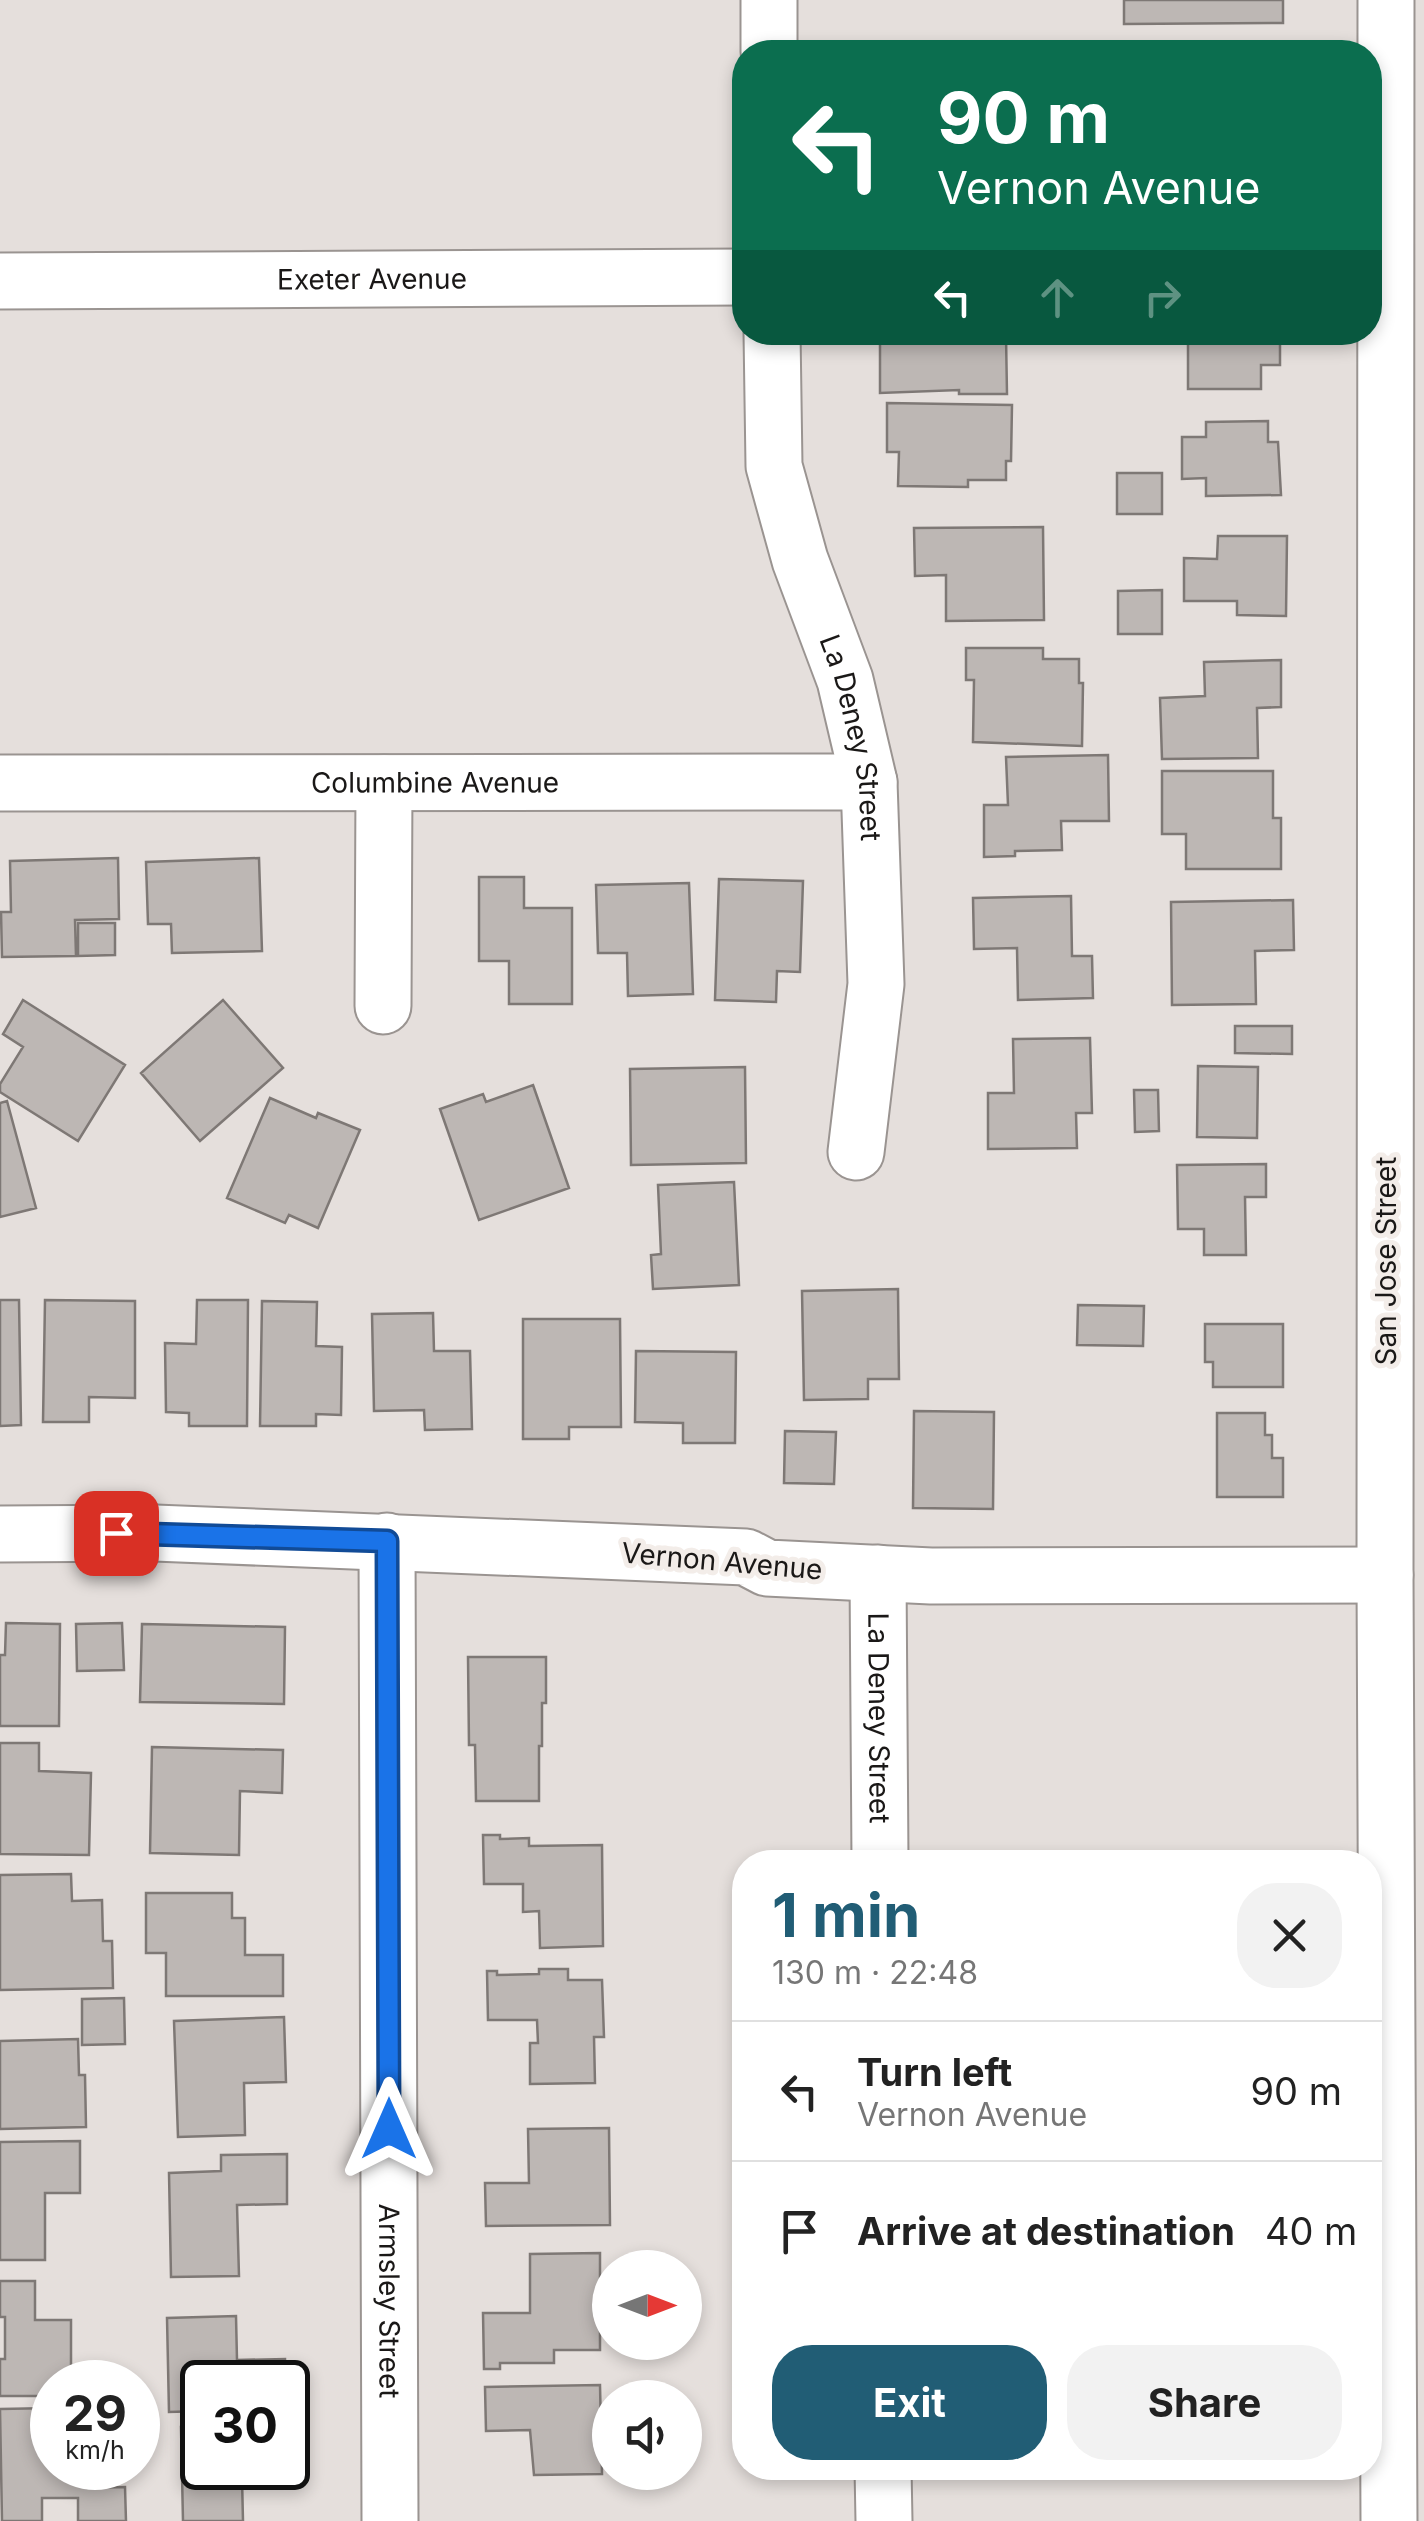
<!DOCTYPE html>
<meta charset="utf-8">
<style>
body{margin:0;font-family:Inter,sans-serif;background:#f2f2f2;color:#222;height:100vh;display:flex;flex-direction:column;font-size:38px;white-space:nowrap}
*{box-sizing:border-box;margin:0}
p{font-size:32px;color:#767676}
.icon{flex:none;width:55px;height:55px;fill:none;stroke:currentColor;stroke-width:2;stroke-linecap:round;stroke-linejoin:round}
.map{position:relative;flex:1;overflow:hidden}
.panel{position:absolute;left:732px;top:1850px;width:650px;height:630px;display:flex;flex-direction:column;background:#fff;border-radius:40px;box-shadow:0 5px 15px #0003}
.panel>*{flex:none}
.banner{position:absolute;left:732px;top:40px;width:650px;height:305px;border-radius:40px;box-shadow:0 5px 15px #0003;background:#0b6e4f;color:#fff;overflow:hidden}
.needle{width:65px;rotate:90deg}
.controls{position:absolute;left:592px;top:2250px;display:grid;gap:20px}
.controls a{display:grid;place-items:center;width:110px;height:110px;border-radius:50%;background:#fff;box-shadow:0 5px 15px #0003;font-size:50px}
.speed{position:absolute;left:30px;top:2360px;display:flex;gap:20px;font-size:50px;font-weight:700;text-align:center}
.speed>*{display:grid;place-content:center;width:130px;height:130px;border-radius:50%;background:#fff;box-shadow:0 5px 15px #0003;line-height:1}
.speed small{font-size:25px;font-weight:400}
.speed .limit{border:5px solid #111;border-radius:15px;background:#fff;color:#111}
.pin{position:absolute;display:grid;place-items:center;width:85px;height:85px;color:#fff;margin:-42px;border-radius:20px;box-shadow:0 5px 15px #0006}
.me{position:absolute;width:110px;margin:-55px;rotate:0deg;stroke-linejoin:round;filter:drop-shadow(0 0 8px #0008)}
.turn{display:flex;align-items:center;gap:35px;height:210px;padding:0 40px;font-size:45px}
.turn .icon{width:130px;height:130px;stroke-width:2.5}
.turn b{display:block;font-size:70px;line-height:85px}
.lanes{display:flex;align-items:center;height:95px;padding:0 40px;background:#0003;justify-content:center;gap:50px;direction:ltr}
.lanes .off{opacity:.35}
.round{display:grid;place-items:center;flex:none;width:105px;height:105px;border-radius:40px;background:#f2f2f2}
.summary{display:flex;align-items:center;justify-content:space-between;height:170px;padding:0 40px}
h1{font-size:60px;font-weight:700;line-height:75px;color:#215d75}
.primary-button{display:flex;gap:20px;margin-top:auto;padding:20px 40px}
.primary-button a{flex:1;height:115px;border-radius:40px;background:#215d75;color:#fff;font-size:40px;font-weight:700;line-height:115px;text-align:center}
.primary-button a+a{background:#f2f2f2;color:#222}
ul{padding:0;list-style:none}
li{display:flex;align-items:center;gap:30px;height:140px;padding:0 40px;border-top:2px solid #e0e0e0}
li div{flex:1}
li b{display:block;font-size:38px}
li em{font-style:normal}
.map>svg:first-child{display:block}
</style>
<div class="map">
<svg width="1424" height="2521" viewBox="0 0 1424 2521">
<rect width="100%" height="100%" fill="#e5dfdc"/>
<!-- building -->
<path fill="#bdb7b4" stroke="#7e7875" stroke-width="2.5" d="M1124,0H1283V23L1124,24Z
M1025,44V52H933V46Z
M880,332H997V336H1006L1007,394H959V390L880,393Z
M1188,332H1280V365H1261V389H1188Z
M887,403L1012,405L1011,461H1006V480H968V487L898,486L899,452H887Z
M1268,421V442H1278L1281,495L1206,496V478L1182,479V437H1206V422Z
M1117,473H1162V514H1117Z
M1043,527L1044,620L946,621V575L915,576L914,528Z
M1218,536H1287L1286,616L1237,615V601H1184V558L1217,559Z
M1162,590V634H1118V591Z
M966,648H1043V659H1079V683H1083L1082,746L973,742L974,680H966Z
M1281,660V707L1257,708L1258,758L1162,759L1160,698L1205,696L1204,662Z
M1108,755L1109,821H1061L1062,850L1015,851V856L984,857V805H1008L1006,757Z
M1162,771H1273V818H1281V869H1186V834H1162Z
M118,858L119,919L75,920L76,956L2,957L1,912H11L10,861Z
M259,858L262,951L172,953L171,924H148L146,862Z
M479,877H524V908H572V1004H509V961H479Z
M719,879L803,881L800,972L777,971L776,1002L715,1000Z
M689,883L693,994L628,996L627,953H598L596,885Z
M1071,896L1072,956H1092L1093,998L1018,1000L1017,948L974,949L973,898Z
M1293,900L1294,950L1255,951L1256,1004L1172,1005L1171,902Z
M78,923H115V955L78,956Z
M23,1000L125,1065L78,1141L0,1092V1084L23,1047L3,1034Z
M223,1000L283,1068L200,1141L141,1073Z
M1235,1026H1292V1054L1235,1053Z
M1090,1038L1092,1113H1076L1077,1148L988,1149V1093H1014L1013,1039Z
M1198,1066L1258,1067L1257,1138L1197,1137Z
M745,1067L746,1163L631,1165L630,1069Z
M533,1085L569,1188L479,1220L440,1109L483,1094L486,1102Z
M1134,1090H1158L1159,1131L1135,1132Z
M270,1098L316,1118L318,1113L360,1130L318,1228L289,1215L285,1223L227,1198Z
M7,1101L36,1208L0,1217V1103Z
M1266,1164V1197H1245L1246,1255H1204V1229H1178L1177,1165Z
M734,1182L739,1285L653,1289L651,1255L661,1254L658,1185Z
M898,1289L899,1379H868V1399L804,1400L802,1291Z
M0,1300H19L21,1425L0,1426Z
M45,1300L135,1301V1398L89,1397V1422H43Z
M197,1300H248L247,1426H189V1413L166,1412L165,1343L196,1344Z
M262,1301L317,1302L316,1346L342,1347L341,1415L316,1414V1426H260Z
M1078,1305L1144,1306L1143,1346L1077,1345Z
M433,1313L434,1351H470L472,1429L425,1430L424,1410L374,1411L372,1314Z
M523,1319H620L621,1427H569V1439H523Z
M1205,1324H1283V1387H1213V1362H1205Z
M636,1351L736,1352L735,1443H683V1423L635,1422Z
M914,1411L994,1412L993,1509L913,1508Z
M1217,1413H1265V1435H1272V1458H1283V1497H1217Z
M785,1431L836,1432L834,1484L784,1483Z
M6,1623L60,1624L59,1726H0V1655H5Z
M122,1623L124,1670L77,1671L76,1624Z
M142,1624L285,1627L284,1704L140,1702Z
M468,1657H546V1703H542V1746H539V1801H476L475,1745H469Z
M0,1743H39V1771L91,1773L89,1855L0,1854Z
M152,1747L283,1750L282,1793L240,1791L239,1855L150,1853Z
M483,1835H500V1839L529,1838V1846L602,1845L603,1946L540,1948L539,1911L523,1912V1884H484Z
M71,1874L72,1901L102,1900L103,1941H112L113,1988L0,1990V1875Z
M146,1893H232V1918H245V1955H283V1996H166V1953H146Z
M539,1969H568V1980H602L604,2037H594L595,2083L530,2084V2043H538L537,2020H488L487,1971H497V1975L539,1974Z
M124,1998L125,2044L82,2045V1999Z
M284,2017L286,2082L244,2083L245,2135L178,2137L174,2021Z
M78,2039L79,2075H85L86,2127L0,2129V2041Z
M609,2128L610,2225L486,2226L485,2183H529L528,2129Z
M80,2141V2193H45V2260H0V2142Z
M287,2154V2204L237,2205L239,2276L171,2277L169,2173L221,2171V2155Z
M600,2253V2350H554V2363H500V2369H484L483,2313H530V2254Z
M0,2281H35V2320H71V2382H52V2396H0V2359H5V2317H0Z
M236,2316L237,2360L285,2359V2382H202V2411L169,2412L167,2318Z
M600,2385L602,2474L534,2475L530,2430L486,2431L485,2387Z
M52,2408V2468H86L87,2488L125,2487L126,2521H78V2498H42V2521H2L0,2409Z
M181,2427H202V2468H281V2477L242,2478L243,2521H183Z"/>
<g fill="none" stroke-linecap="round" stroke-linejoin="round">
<!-- minor casing -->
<g stroke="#9a9491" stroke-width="59">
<g id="minor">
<path d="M769,0V52"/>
<path d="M1386,0L1385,1575L1389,2521"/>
<path id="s1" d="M0,281L745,277"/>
<path id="s2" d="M772,332L774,466L800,560L845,680L869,782L876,984L856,1152"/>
<path id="s3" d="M0,783L869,782"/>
<path d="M383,1006L384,783"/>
<path d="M0,1534L155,1533L746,1557L767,1568L931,1576L1385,1575"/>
<path id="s4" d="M387,1541L390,2521"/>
<path id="s5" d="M878,1573L880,1862"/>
<path d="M883,2468L884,2521"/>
</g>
</g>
<!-- minor -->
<use href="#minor" stroke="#fff" stroke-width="55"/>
</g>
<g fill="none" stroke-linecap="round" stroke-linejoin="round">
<!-- route casing -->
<g stroke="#114b97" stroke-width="25">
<path id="route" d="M116,1533L387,1541L389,2129"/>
</g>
<!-- route -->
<use href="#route" stroke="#1a73e8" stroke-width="18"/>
</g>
<g text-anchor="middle" stroke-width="10" stroke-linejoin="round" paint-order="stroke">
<!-- street labels -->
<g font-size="28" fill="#1a1817" stroke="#f3ede9">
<text dy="10" stroke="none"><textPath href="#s1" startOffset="372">Exeter Avenue</textPath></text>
<text dy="10" stroke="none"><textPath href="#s2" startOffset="418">La Deney Street</textPath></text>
<text dy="10" stroke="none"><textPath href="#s3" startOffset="435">Columbine Avenue</textPath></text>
<text transform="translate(1386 1261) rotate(-90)" y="10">San Jose Street</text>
<text transform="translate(722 1561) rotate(5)" y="10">Vernon Avenue</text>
<text dy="10" stroke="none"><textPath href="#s5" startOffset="145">La Deney Street</textPath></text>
<text dy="10" stroke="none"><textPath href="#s4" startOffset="760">Armsley Street</textPath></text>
</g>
</g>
</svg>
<div class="controls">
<a><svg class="needle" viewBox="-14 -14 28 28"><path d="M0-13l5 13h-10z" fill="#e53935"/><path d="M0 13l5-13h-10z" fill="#767676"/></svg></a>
<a><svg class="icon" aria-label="sound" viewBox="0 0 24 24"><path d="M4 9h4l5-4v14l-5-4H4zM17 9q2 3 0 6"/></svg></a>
</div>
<div class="speed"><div>29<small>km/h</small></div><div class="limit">30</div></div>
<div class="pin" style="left:116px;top:1533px;background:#d93025"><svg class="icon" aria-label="arrive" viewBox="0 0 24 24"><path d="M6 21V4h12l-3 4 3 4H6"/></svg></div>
<svg class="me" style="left:389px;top:2129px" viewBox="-20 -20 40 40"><path d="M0-17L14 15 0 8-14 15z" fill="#1a73e8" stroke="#fff" stroke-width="4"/></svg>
<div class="banner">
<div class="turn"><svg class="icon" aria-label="left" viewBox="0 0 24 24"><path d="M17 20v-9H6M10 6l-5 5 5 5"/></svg><div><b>90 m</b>Vernon Avenue</div></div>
<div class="lanes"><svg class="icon" aria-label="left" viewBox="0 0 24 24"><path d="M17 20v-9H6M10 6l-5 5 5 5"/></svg><svg class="icon off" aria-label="ahead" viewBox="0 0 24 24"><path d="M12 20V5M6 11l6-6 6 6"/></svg><svg class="icon off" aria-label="right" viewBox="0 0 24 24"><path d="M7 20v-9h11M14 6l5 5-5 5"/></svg></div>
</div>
<section class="panel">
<div class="summary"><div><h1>1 min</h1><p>130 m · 22:48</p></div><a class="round"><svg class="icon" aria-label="close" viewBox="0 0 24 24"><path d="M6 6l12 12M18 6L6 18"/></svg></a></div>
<ul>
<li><svg class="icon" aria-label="left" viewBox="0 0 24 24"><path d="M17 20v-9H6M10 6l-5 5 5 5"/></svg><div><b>Turn left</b><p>Vernon Avenue</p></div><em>90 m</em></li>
<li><svg class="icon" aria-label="arrive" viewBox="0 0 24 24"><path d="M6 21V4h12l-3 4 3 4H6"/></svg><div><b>Arrive at destination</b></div><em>40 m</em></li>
</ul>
<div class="primary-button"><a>Exit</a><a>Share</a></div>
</section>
</div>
